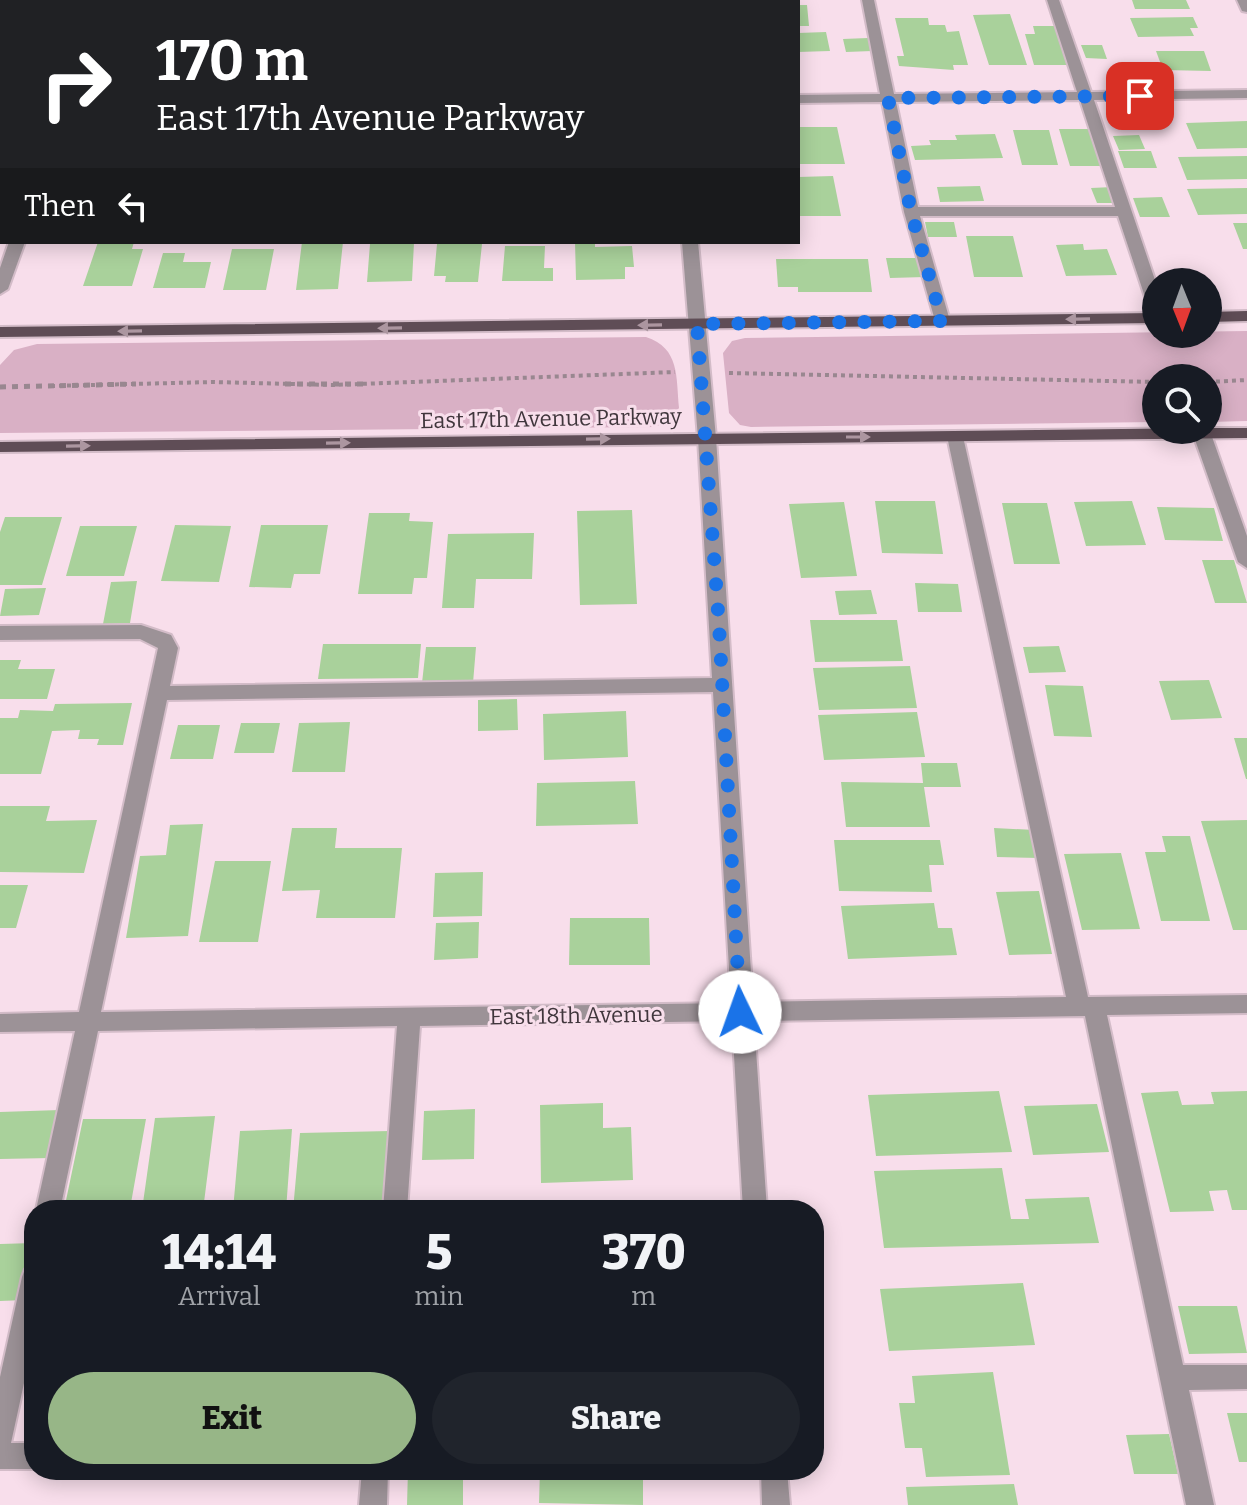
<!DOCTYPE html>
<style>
body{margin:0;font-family:Bitter,serif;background:#20242c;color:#f1f3f6;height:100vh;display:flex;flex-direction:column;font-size:30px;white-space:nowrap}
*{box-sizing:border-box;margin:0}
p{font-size:26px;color:#9ea1a6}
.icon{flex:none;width:44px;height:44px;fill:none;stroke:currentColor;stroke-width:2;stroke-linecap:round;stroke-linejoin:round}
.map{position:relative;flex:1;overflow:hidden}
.drawer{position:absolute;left:24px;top:1200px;width:800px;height:280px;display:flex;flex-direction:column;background:#171b24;border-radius:32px;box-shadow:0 4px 20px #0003}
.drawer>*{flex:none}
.guide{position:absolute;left:0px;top:0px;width:800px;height:244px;box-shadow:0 4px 20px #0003;background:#202124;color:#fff;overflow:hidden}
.needle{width:52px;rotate:179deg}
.tools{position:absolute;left:1142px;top:268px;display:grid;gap:16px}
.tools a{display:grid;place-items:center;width:80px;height:80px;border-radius:50%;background:#171b24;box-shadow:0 4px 20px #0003;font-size:40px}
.pin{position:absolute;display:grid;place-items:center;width:68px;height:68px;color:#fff;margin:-34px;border-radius:16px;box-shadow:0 4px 12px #0006}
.me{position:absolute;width:88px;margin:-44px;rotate:357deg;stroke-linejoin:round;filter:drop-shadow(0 0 6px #0008)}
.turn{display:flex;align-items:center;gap:28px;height:168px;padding:0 24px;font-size:36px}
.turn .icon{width:104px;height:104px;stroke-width:2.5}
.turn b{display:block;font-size:56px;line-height:68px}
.then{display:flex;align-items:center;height:76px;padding:0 24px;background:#0003;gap:16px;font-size:30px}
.eta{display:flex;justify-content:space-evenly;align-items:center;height:136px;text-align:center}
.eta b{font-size:48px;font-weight:800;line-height:56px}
.action{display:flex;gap:16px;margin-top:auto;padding:16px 24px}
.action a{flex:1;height:92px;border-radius:48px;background:#97b687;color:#111;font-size:32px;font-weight:800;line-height:92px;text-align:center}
.action a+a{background:#20242c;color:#f1f3f6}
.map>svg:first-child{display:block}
</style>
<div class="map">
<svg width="1247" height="1505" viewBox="0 0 1247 1505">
<rect width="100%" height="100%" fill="#f8deeb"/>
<!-- green -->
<path fill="#d9b0c5" d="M1247,331V421L1208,422V378H1156V422L751,427L740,425L729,413L723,353L732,341L745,338Z
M646,337C680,348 676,377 679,408L668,422L654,427L0,433V365L14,350L37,344Z"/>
<!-- building -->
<path fill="#a9d19b" d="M1132,0H1186L1190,9H1135Z
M798,5H807L809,26H798Z
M1010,14L1027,65H989L973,15Z
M1193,17L1198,28H1190L1194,36L1138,37L1130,18Z
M895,18H928L929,25H945L947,32L959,31L968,65H953L954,70L899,66L897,56H904Z
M1033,26H1058L1070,65H1034L1025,34H1035Z
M826,32L830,51L798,52V33Z
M868,38L872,51L846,52L843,39Z
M1081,45H1102L1107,59L1086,58Z
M1156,51H1204L1211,71L1163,70Z
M1247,121V148L1197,149L1186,123Z
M798,127H837L845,164H798Z
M1059,129H1096L1107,166H1070Z
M1013,130H1049L1058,165H1022Z
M995,134L1003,158L915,160L911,146L931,145L929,140H957L955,135Z
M1139,135L1145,149L1119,150L1113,136Z
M1118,151H1151L1157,168H1124Z
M1247,156V179L1187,180L1178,157Z
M833,176L841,216H798V177Z
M980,186L984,201L940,202L937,187Z
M1113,187L1119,203H1097L1091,188Z
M1247,188V214L1198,215L1187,189Z
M1162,197L1170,217H1140L1133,198Z
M925,222H954L957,237H928Z
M1233,223H1247V249H1243Z
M966,236H1013L1023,277H974Z
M98,242H134L132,249H143L132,286H83Z
M302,242H343L338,289L296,290Z
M575,242H595V247L632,246L634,267H625V279L576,280Z
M414,243L412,281L367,282L370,244Z
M437,244H482L478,282H445L446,276H434Z
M1083,244L1084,250L1107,249L1117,275L1066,276L1056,245Z
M505,246H545L544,268H553V281H502Z
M232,249H274L266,290H223Z
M163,253H185L183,262H211L205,288H153Z
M886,258H920L925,277L890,278Z
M776,259H868L872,292H798V287H778Z
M875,501H935L943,554L882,553Z
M1132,501L1146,545L1086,546L1074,502Z
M844,502L857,576L801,578L789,504Z
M1002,503H1047L1060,564H1014Z
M1157,507L1214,508L1223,541L1165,540Z
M632,510L637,604L580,605L577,511Z
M369,513H410L409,521L433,522L427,578H414L412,594H358Z
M5,517H62L42,585H0V532Z
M175,525L231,526L219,582L161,581Z
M261,525H328L320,574H294L291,588L249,587Z
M80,526H137L124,576H66Z
M534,533L532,579H476L474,608H442L448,534Z
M1202,560H1234L1247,603H1215Z
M137,581L130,623L103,624L111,582Z
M915,583L958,584L962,612H918Z
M46,588L39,615L0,616L5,589Z
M871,590L877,614L839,615L835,591Z
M810,620H897L903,661L815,662Z
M323,644H421L418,678L318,679Z
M1059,646L1066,672L1029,673L1023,647Z
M426,647H476L473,683H422Z
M0,660H21L18,669H55L47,699H0Z
M910,666L917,708L819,710L813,668Z
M1209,680L1222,718L1171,720L1159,681Z
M1045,685L1083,686L1092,737L1054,736Z
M517,699L518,730L478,731V700Z
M132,703L123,745H97L99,739H78L80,730L52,731L41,774H0V718H18L20,710L53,711L55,704Z
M626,711L628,757L544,760L543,714Z
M917,712L925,757L824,760L818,715Z
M350,722L345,772H292L299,723Z
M241,723H280L274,753H234Z
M178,725H220L213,759H170Z
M1234,738H1247V779H1246Z
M921,763H957L961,787H924L930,827H846L841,782L923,783Z
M635,781L638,824L536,826L537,783Z
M0,806H50L46,821L97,820L84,873L0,872Z
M1247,820V930H1233L1201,821Z
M203,824L188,936L126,938L140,856L166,855L170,825Z
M292,828H337L335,848H402L395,918H316L320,890L282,891Z
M994,828L1035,830L1039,858L997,857Z
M1162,836H1190L1210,921H1161L1145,852H1166Z
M834,840H940L944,865H929L932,892L839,891Z
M1121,853L1140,929L1082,930L1064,854Z
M215,861H271L258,942H199Z
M483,872L482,916L433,917L435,873Z
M0,885H28L16,928H0Z
M1039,891L1052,954L1009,955L996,892Z
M934,903L938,928H952L957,955L848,959L841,906Z
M570,918H649L650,965H569Z
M479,922L478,958L434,960L436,923Z
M999,1091L1012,1152L876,1156L868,1095Z
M1178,1091L1182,1105L1214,1104L1211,1092L1247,1091V1210H1232L1227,1190L1209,1191L1214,1211L1170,1212L1141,1093Z
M603,1103V1128L631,1127L633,1180L541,1183L540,1105Z
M1097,1104L1109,1152L1033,1155L1024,1106Z
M475,1109L474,1159L422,1160L424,1111Z
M60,1110L51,1158L0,1159V1112Z
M215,1116L203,1210H142L155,1118Z
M83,1119H146L131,1203H104L103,1210H64Z
M292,1129L286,1210H233L240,1131Z
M390,1131L385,1210H293L300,1133Z
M1002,1168L1011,1219H1029L1025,1199L1089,1197L1099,1243L884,1248L874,1171Z
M644,1205V1210H591V1208Z
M34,1243L25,1300L0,1301V1244Z
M1023,1283L1035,1345L889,1351L880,1289Z
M1178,1306H1237L1247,1353L1189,1354Z
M993,1372L1010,1475L926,1477L922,1448H905L899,1403H915L912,1376Z
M1227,1413H1247V1462H1239Z
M1169,1434L1178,1474H1134L1126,1435Z
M408,1470H463V1505H407Z
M540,1470H643V1505L539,1503Z
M1014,1484L1018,1505H908L906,1487Z"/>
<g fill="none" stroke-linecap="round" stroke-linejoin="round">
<!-- minor casing -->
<g stroke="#d3bcc8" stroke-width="4">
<path id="minor" d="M289,0H301V2H289Z
M667,0H679V2H667Z
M862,0H874L894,94L1077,92L1047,0H1059L1091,92L1247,90V98L1094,100L1156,283V311L1148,306L1118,216H920L950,321L942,326L936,324L904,212L882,102L798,103V95L880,94ZM1080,100L1115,207H918L896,102Z
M1237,0H1247V12L1242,11Z
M0,102H2V110H0Z
M0,203H2V211H0Z
M9,242H25L8,289L0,294V268Z
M682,242H698L716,438L753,1002L1066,997L947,436L956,431L962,432L1088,997L1247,995V1013L1107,1015L1183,1365H1247V1389L1189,1390L1214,1505H1186L1085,1016L754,1021L767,1210H743L732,1021L420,1026L407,1210H383L397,1026L98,1031L60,1210H36L75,1031L0,1032V1014L79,1012L158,648L140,639L0,640V626L141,625L171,635L178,648L170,686L712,678L698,438ZM713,692L731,1003L101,1012L167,700Z
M1196,430H1208L1211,434L1247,536V568L1238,562L1193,434Z
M34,1265V1337L11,1443H34V1469H0V1377L22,1277L25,1269Z
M362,1470H388L387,1505H359Z
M761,1470H787L790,1505H762Z"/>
</g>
<!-- major casing -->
<g stroke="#d3bcc8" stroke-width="4">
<path id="major" d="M1247,311V321L1208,322V312Z
M1156,313V323L0,337V327Z
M1208,428H1247V438L0,452V442Z"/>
</g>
<!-- path-far1 -->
<path stroke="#998790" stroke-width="4" stroke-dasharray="4 4" stroke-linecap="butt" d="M729,373L1156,382
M1208,382L1247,380
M51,386L213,382L333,385L675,372"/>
<!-- path -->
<path stroke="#998790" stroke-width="5" stroke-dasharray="6 6" stroke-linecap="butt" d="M285,384H364
M0,387L136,384"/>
<!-- minor -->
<use href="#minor" fill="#9c9297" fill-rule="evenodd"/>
<!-- major -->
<use href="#major" fill="#5f4d56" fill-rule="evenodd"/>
</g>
<!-- one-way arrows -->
<defs><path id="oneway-solid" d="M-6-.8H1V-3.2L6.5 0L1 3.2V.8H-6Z" transform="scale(2)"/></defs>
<g fill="#ac96a0">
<use href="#oneway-solid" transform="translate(1078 319) rotate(179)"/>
<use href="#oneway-solid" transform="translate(650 325) rotate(179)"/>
<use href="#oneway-solid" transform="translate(390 328) rotate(179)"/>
<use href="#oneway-solid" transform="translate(130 331) rotate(179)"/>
<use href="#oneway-solid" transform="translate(858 437)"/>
<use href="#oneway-solid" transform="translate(598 439) rotate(-1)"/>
<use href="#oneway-solid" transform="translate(338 443) rotate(-1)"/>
<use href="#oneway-solid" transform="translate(78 446) rotate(-1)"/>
</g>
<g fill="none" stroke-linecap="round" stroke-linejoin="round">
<!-- route -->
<path stroke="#1a73e8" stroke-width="14" stroke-dasharray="0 25.2" d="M740,1012L719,625L697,324L942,321L911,212L888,98L1140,96"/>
</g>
<g text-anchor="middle" stroke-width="6" stroke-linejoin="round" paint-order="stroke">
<!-- street labels -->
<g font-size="22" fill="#40363c" stroke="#f8deeb">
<text transform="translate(551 418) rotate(-1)" y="8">East 17th Avenue Parkway</text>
<text transform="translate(576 1015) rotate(-1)" y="8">East 18th Avenue</text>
</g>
</g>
</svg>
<div class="tools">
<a><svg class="needle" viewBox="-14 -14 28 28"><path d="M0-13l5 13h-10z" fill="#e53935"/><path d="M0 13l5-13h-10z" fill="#9ea1a6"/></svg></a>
<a><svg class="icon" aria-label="search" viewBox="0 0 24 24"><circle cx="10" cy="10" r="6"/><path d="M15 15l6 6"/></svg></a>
</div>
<div class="pin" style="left:1140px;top:96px;background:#d93025"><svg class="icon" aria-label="arrive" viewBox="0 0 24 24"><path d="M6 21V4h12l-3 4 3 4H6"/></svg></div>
<svg class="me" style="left:740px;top:1012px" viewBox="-20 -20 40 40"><circle r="19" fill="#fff"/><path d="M0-13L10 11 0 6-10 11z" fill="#1a73e8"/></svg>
<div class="guide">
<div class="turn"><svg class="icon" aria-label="right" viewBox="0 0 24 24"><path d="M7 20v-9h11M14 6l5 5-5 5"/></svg><div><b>170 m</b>East 17th Avenue Parkway</div></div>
<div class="then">Then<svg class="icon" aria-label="left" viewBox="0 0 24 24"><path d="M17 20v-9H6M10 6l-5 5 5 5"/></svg></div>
</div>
<section class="drawer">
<div class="eta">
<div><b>14:14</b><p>Arrival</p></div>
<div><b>5</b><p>min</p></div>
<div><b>370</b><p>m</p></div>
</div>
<div class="action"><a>Exit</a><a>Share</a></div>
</section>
</div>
